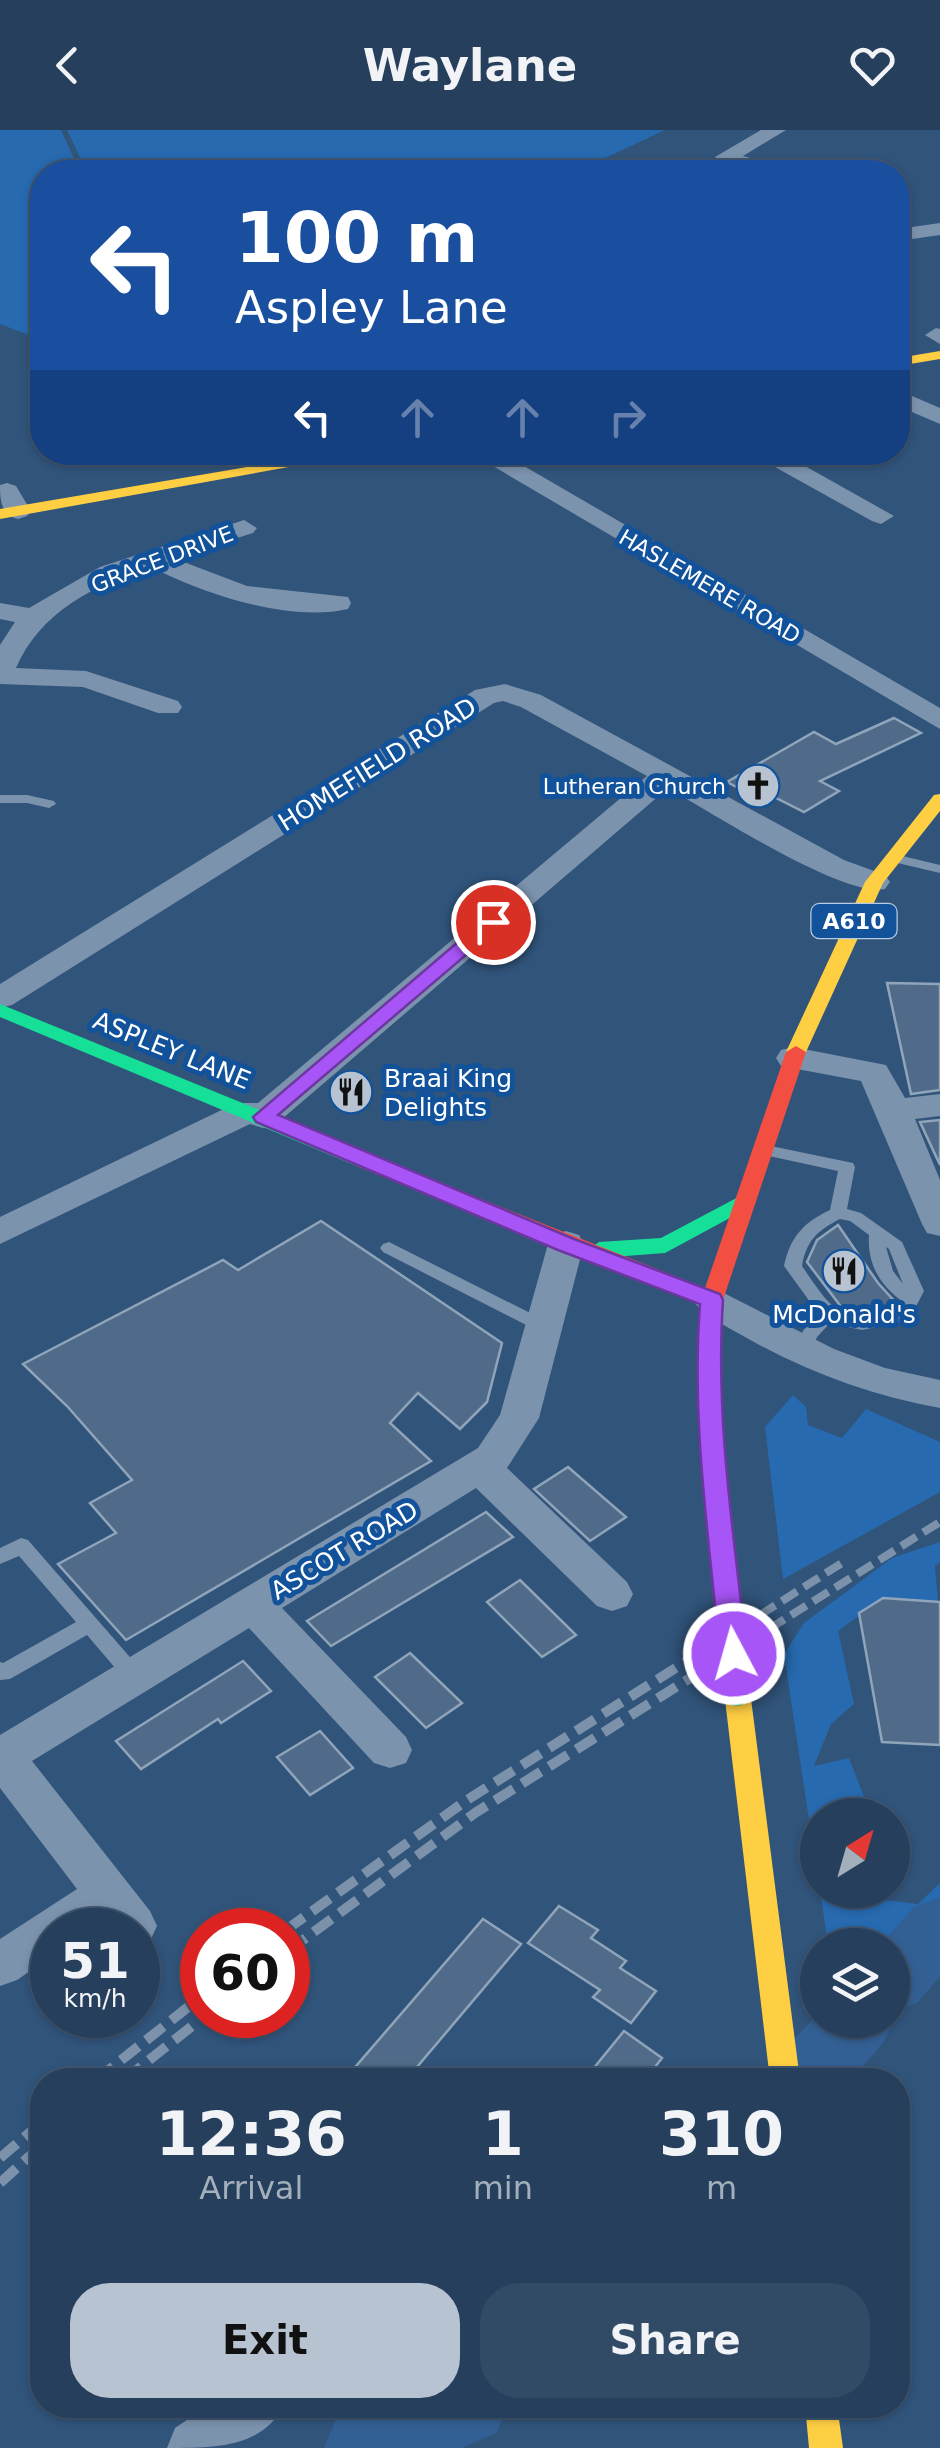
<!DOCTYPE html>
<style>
body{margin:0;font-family:"DejaVu Sans",sans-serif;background:#314a65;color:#f1f3f6;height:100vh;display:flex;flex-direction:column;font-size:38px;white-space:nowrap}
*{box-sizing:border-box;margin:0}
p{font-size:32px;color:#a3afbb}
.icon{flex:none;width:55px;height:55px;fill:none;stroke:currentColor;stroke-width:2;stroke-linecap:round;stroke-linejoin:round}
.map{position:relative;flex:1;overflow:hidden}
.drawer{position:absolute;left:30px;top:1938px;width:880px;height:350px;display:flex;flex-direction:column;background:#253f5c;border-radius:40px;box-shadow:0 2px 8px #0004,0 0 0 2px #425872}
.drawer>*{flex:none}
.guide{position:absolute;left:30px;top:30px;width:880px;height:305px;border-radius:40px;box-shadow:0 2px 8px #0004,0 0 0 2px #425872;background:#1a4fa0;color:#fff;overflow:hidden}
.needle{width:65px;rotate:37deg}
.controls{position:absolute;left:800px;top:1668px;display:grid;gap:20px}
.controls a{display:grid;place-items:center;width:110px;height:110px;border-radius:50%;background:#253f5c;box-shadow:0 2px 8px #0004,0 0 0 2px #425872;font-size:50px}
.speed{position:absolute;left:30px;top:1778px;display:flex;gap:20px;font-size:50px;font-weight:700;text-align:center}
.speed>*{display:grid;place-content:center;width:130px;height:130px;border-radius:50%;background:#253f5c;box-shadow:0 2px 8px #0004,0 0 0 2px #425872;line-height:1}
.speed small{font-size:25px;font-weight:400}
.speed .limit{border:15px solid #d22;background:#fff;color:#111}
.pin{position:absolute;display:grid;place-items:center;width:85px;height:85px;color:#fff;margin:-42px;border:5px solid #fff;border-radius:50%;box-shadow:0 2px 10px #0007}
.me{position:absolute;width:110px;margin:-55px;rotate:354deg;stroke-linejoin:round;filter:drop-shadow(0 0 8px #0008)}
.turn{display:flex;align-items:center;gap:35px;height:210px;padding:0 40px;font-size:45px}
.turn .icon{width:130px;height:130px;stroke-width:2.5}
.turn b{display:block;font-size:70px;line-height:85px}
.lanes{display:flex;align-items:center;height:95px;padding:0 40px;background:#0003;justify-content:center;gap:50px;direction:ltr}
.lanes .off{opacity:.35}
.eta{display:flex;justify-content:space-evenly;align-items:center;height:170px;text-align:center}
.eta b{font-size:60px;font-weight:700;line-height:70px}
.action{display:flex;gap:20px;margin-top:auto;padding:20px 40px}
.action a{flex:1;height:115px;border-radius:40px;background:#b7c3d1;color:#111;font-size:40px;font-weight:700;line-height:115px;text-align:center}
.action a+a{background:#314a65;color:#f1f3f6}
header{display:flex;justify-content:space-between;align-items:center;height:130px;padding:0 40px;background:#253f5c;font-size:45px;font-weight:700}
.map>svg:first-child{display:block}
</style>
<header><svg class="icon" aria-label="back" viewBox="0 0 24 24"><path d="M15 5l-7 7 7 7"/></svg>Waylane<svg class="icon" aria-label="heart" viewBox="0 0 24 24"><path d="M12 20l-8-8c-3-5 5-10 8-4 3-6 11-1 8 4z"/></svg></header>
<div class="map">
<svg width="940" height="2318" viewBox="0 0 940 2318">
<rect width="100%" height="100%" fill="#31547b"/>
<!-- green -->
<path fill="#276ab0" d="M0,0H61L80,42H42V210L0,194Z
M67,0H665L588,36L589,42H87Z
M793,1265L806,1277L808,1295L842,1308L866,1279L940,1312V1362L783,1449L765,1297Z
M940,1412V1432L935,1436L938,1472L883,1468L838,1501L854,1574L831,1594L814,1636L849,1628L871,1685H818L817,1743L784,1524L804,1493L892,1428Z
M940,1753V1790L893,1842L892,1815H828L820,1760H884L885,1770L918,1774Z"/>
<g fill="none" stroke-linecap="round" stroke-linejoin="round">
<!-- river -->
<path fill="#336094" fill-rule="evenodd" d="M940,1768V1847L917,1873L892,1882V1815H880L915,1776Z
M818,1884V1890H894L883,1913L851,1950H768L778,1926Z
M371,2275H508L496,2303L462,2318H324L336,2289Z"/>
</g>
<!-- building -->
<path fill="#4f6b89" stroke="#90a4ba" stroke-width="2.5" d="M894,588L921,603L820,651L839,661L804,682L776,668L767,673L727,652L814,602L836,614Z
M887,853L940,854V960L911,964Z
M940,990V1035L920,992Z
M321,1091L502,1213L487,1272L460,1299L418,1263L390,1293L431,1331L126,1510L58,1434L116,1403L90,1373L132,1350L67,1276L23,1234L223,1130L238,1140Z
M838,1095L878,1153L896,1173L870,1181L842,1178L807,1132L817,1110Z
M568,1337L626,1387L590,1411L534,1359Z
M486,1382L513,1407L331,1516L307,1491Z
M520,1450L576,1505L542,1527L487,1472Z
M883,1468L940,1472V1615L882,1612L859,1483Z
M410,1523L462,1573L426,1598L375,1547Z
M243,1531L271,1561L221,1593L218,1589L141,1639L116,1611Z
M320,1601L353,1638L310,1665L277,1627Z
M559,1776L598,1800L591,1808L626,1831L620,1838L656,1861L631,1893L593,1867L600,1860L528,1813Z
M483,1789L521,1814L406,1950H344Z
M624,1901L662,1928L645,1950H584Z"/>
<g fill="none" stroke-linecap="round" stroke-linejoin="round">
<!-- lane -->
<path fill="#7c93ad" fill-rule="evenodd" d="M205,322H216L219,327L209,329Z
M0,665H27L54,671L56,674L49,678L27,673H0Z
M894,724L940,735V743L889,731L887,728Z
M766,1015L853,1033L855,1037L847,1079L861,1083L902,1112L924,1161L909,1190L862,1200L830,1193L817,1207L809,1226H797L794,1221L803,1201L818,1183L784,1136C790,1107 804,1092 830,1080L838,1041L760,1024L758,1020ZM840,1089L850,1091L869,1105C867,1132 879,1155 902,1171L896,1181C838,1194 833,1181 802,1136C806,1111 818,1100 840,1089ZM886,1117L889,1119L903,1154L893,1141Z
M389,1112L550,1193L553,1197L544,1203L538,1201L383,1122L380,1118L383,1114Z
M21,1408L28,1410L142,1541L145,1547L142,1553L135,1555L128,1553L87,1505L10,1549L0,1550V1532L3,1533L76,1492L19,1426L0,1434V1418Z"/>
<!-- street -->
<path fill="#7c93ad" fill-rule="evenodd" d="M761,0H786L743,26L788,38L791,42H760L718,31L715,27Z
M886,34L893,36L894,42H836L846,36Z
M940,93V105L898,111V99Z
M936,198L940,199V214L925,205Z
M898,260L940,278V294L898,276Z
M469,322H500L940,578V599Z
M748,322H780L894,386L881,394L872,391Z
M7,353L16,356L31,381L27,386L18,389C1,385 0,370 0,355Z
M244,390L257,398L253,403L173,428L247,456L348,467L351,473L348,479C289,493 201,463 149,436C93,457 41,481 16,538L86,541L178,571L182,577L178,583H158L83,557L0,554V515L15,492L0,489V473L29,478L100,437Z
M505,554L541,565L844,730L885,745L890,752L885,759C845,769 709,681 668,658L275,995L263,998L250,994L0,1114V1087L236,973H258L647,646L521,577L503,571L494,573L12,875L0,878V854L475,560Z
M793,917L886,935L905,968L940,964V986L915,989L940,1050V1106L927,1103L922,1094L861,951L781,936L776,928L781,920Z
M566,1101L579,1105L584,1114L539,1288L507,1338L627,1452L633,1464L627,1476L612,1481L597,1476L476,1358L282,1478L406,1607L412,1620L406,1633L390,1638L374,1633L249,1498L32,1631L150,1781L157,1796L150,1811L138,1815V1800H108L102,1793L92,1800H52V1826L17,1850L0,1856V1809L77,1759L0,1658V1605L478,1318L500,1285L548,1114L553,1105Z
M712,1157L834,1219L885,1238L940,1250V1278C867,1265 800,1239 736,1202C721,1193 702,1185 693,1170L699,1161Z
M209,2275H284C262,2318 216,2318 167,2318L175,2298Z"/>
<!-- fast -->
<path fill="#16e098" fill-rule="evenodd" d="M0,874L375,1027L378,1032L367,1039L359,1037L0,887Z
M744,1064L752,1066L755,1071L752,1076L665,1123L599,1128L588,1120L599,1112L661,1108Z"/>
<!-- slow -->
<path fill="#ffcf43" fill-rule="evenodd" d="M940,221V229L898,236V228Z
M336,322H372L0,389V379Z
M940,664V681L883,753L806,922L803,927H789L786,922L865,752L934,665Z
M737,1550L746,1553L750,1561L800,1950H770L724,1561L728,1553Z
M805,2275H837L843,2318H809Z"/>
<!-- jam -->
<path fill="#f24e42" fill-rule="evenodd" d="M796,916L806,922L723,1170L719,1233L722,1299L739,1451L735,1458L726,1461L717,1458L713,1451C704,1358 693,1267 700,1174L359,1037L356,1032L367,1025L375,1027L705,1158L786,922Z"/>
<!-- rail-far1 -->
<path stroke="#7c92ab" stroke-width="8" stroke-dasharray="18 8" stroke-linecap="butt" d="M738,1499L845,1431
M769,1499L940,1392"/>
<!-- rail -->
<path stroke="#7c92ab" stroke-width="10" stroke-dasharray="22 10" stroke-linecap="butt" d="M286,1800L467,1670L742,1496
M288,1821L475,1683L773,1496
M96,1950L202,1866
M124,1950L206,1885
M0,2028L42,1992
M0,2053L42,2015"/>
<!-- fast-bridge-far1 -->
<path stroke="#16e098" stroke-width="22" d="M726,1451L731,1499"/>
<!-- fast-bridge -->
<path stroke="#16e098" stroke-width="29" d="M731,1496L737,1561"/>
</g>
<!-- route -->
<path fill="#a855f7" stroke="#6d37a1" stroke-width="2.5" d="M493,786L500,788V796L278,985L574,1109L720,1164L723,1170C715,1289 734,1406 747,1524L743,1532L734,1535L724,1532L720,1524C709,1408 691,1291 700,1174L558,1120L256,992L253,987L486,788Z"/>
<!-- icons -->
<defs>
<g id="church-disc" transform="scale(2.25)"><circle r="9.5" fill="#b7c3d1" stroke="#12529a"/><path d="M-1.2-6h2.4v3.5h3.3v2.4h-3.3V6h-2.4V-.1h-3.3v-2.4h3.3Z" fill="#111"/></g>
<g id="restaurant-disc" transform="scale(2.25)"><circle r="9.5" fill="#b7c3d1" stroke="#12529a"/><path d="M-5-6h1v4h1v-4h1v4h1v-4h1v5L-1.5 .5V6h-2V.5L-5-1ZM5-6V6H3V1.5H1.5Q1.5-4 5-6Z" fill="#111"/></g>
</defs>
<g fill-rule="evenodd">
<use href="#church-disc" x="758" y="656"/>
<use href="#restaurant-disc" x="351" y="962"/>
<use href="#restaurant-disc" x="844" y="1141"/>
</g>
<g text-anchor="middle" stroke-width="10" stroke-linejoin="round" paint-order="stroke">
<!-- far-street labels -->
<g font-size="22" fill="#fff" stroke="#12529a">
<text transform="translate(162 429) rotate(-21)" y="8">GRACE DRIVE</text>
<text transform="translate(710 456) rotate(30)" y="8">HASLEMERE ROAD</text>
</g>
<!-- far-poi labels -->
<g font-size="22" fill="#fff" stroke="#12529a" text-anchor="end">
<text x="726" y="664">Lutheran Church</text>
</g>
<!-- shield labels -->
<rect fill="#12529a" stroke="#b8cbe1" stroke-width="2.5" x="811.5" y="774" width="85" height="34" rx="8"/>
<g font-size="22" font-weight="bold" fill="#fff">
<text x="854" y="799">A610</text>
</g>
<!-- street labels -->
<g font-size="25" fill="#fff" stroke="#12529a">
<text transform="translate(377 634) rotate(-32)" y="9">HOMEFIELD ROAD</text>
<text transform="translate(172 920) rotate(22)" y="9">ASPLEY LANE</text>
<text transform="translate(344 1420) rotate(-31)" y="9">ASCOT ROAD</text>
</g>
<!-- poi labels -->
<g font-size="25" fill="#fff" stroke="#12529a" text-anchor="start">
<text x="384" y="957">Braai King<tspan x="384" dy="29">Delights</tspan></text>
<text x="844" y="1193" text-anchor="middle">McDonald's</text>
</g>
</g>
</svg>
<div class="controls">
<a><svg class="needle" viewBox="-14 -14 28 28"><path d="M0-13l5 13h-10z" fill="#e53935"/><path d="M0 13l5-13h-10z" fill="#a3afbb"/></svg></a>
<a><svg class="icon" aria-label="layers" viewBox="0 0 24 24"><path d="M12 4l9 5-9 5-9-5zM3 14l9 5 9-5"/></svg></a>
</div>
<div class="speed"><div>51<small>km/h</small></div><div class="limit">60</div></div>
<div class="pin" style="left:493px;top:792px;background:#d93025"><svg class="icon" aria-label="arrive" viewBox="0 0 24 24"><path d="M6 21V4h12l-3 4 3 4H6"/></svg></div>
<svg class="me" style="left:734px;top:1524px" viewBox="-20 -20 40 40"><circle r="17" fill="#a855f7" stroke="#fff" stroke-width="3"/><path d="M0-11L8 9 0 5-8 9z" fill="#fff"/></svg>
<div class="guide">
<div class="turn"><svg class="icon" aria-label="left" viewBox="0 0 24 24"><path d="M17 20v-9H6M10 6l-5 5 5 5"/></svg><div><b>100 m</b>Aspley Lane</div></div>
<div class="lanes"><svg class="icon" aria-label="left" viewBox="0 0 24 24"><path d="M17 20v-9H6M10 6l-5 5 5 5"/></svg><svg class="icon off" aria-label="ahead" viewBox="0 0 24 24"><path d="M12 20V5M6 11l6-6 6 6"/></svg><svg class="icon off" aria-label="ahead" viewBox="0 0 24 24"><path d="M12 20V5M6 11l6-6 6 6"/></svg><svg class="icon off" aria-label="right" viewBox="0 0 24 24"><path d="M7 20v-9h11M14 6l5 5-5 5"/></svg></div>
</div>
<section class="drawer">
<div class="eta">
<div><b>12:36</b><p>Arrival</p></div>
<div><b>1</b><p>min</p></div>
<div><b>310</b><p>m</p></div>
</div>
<div class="action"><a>Exit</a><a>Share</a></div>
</section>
</div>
